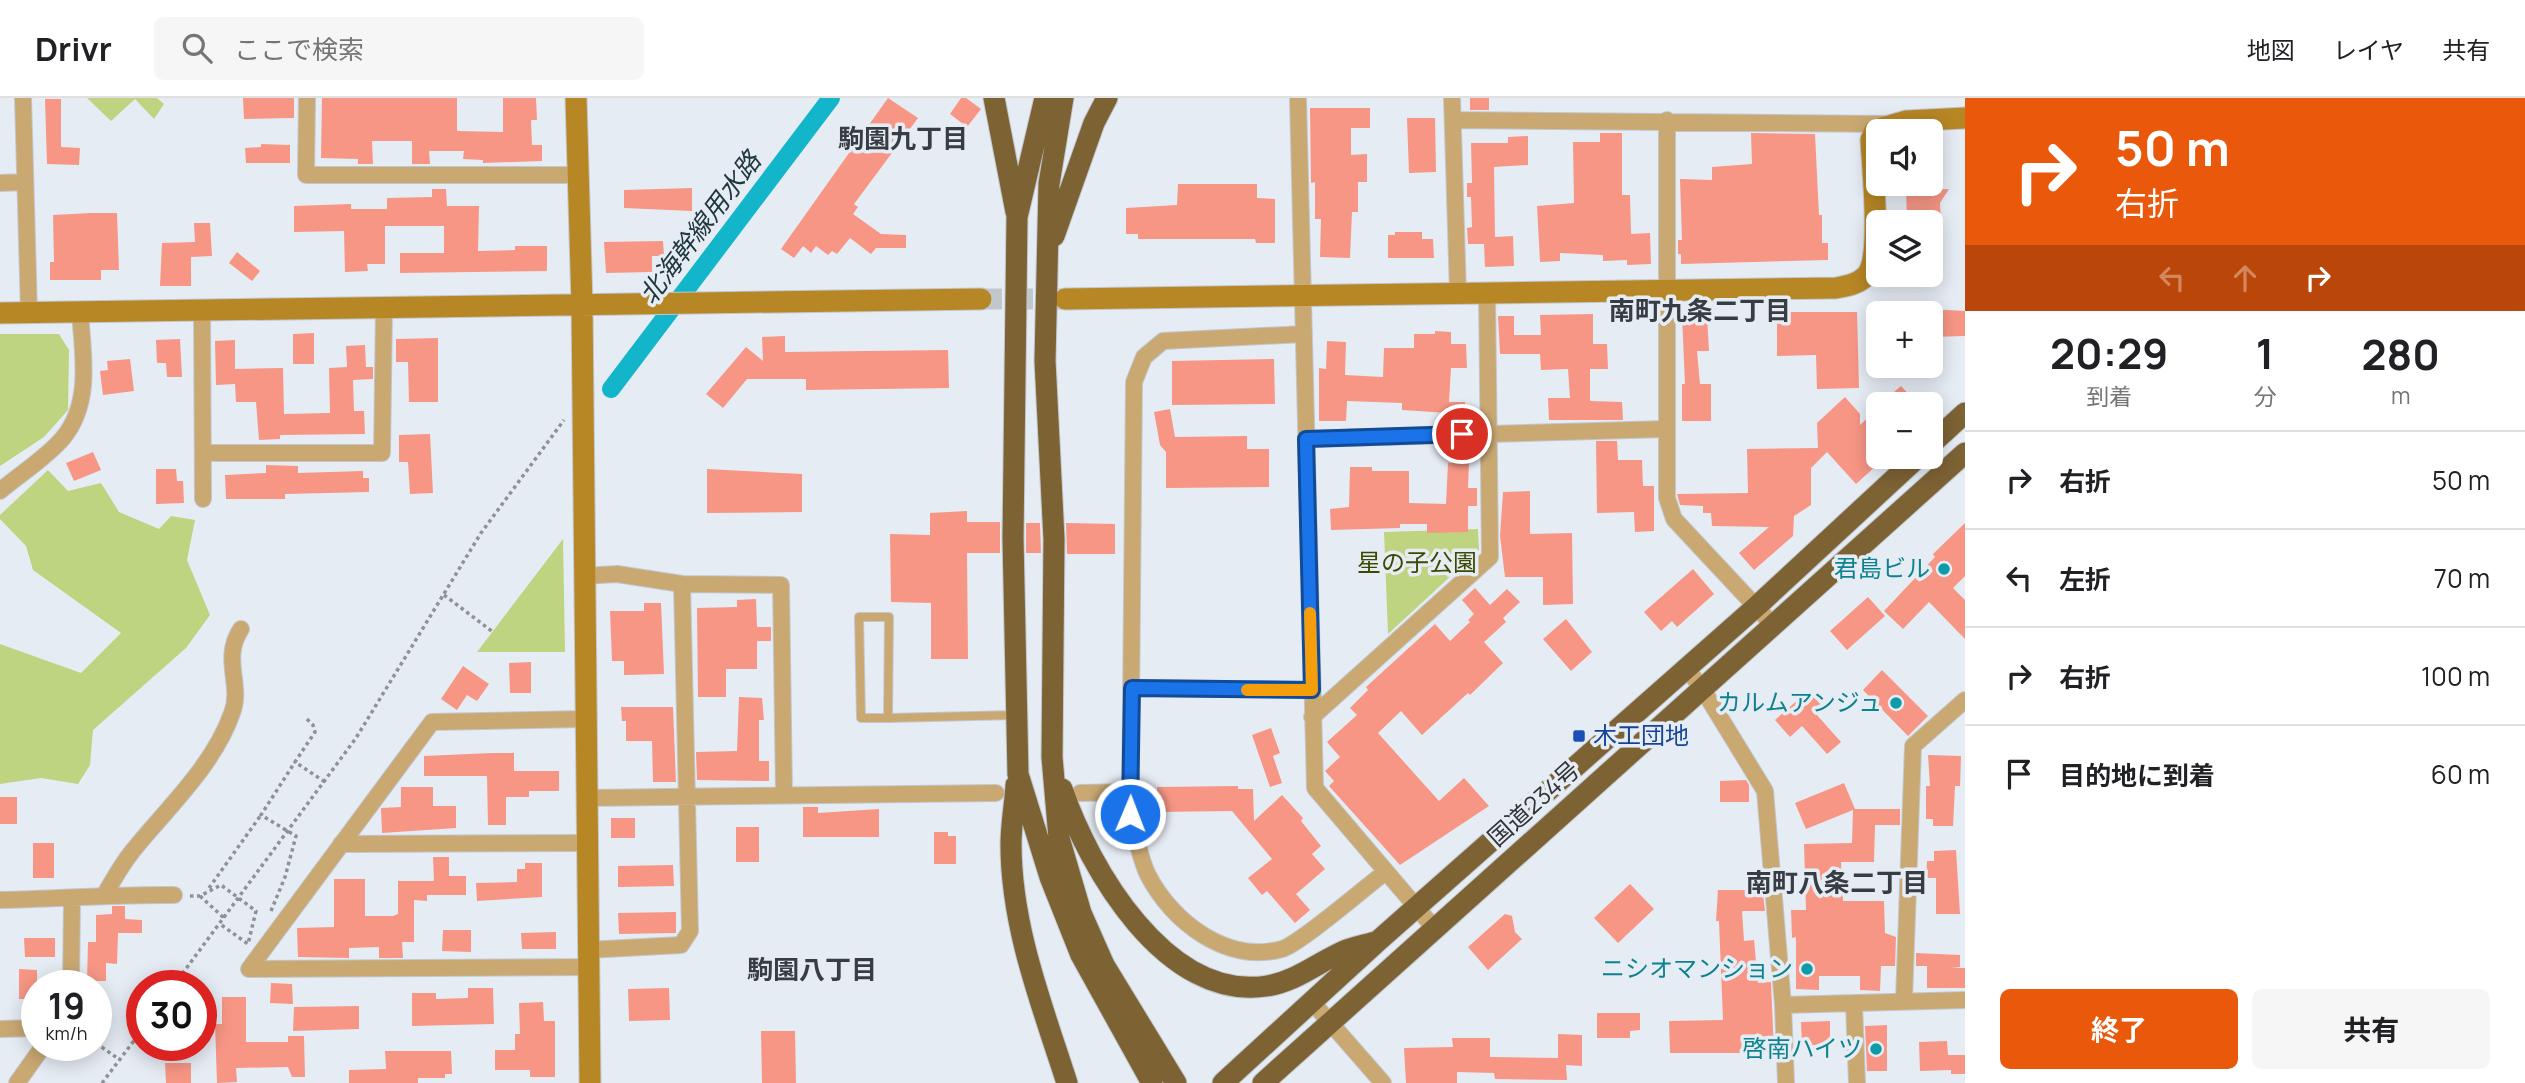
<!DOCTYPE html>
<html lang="ja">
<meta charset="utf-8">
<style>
body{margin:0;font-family:Manrope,"Noto Sans JP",sans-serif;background:#f6f6f6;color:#202124;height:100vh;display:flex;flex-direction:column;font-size:26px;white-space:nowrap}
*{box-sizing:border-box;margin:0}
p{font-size:23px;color:#757577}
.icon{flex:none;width:38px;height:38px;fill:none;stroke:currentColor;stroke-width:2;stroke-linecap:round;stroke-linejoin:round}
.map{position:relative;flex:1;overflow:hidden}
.panel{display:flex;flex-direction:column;background:#fff;width:560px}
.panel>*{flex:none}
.top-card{background:#ea580c;color:#fff;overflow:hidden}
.fabs{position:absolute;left:1866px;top:21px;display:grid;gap:14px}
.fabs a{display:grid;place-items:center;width:77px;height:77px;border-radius:10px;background:#fff;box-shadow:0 4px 18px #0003;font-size:35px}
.speed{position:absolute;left:21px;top:872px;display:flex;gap:14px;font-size:35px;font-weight:700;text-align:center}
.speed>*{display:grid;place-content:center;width:91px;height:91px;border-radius:50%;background:#fff;box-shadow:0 4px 18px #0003;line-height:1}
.speed small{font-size:18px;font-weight:400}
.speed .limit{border:10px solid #d22;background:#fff;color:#111}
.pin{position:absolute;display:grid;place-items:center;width:60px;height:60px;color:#fff;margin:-30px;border:4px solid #fff;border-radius:50%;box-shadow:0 2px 7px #0007}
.me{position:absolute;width:77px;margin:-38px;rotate:1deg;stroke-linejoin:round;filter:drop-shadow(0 0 5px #0008)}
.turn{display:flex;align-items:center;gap:24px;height:147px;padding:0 35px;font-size:32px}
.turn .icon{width:91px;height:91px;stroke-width:2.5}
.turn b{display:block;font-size:49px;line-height:60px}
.lanes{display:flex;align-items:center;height:66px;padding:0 35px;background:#0003;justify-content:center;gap:35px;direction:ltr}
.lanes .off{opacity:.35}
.eta{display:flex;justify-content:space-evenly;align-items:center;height:119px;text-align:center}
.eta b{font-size:42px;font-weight:700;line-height:49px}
.button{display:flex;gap:14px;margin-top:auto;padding:14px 35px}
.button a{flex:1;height:80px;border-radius:10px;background:#ea580c;color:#fff;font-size:28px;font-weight:700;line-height:80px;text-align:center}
.button a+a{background:#f6f6f6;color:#202124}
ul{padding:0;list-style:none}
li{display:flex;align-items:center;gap:21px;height:98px;padding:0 35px;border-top:2px solid #e0e0e0}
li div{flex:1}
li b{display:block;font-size:26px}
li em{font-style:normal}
header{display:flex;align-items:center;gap:42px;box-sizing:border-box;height:98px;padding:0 35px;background:#fff;border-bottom:2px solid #e0e0e0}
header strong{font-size:33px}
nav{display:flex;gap:38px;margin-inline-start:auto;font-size:24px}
.search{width:490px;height:63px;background:#f6f6f6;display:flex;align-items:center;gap:18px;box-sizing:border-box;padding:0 24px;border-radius:10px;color:#757577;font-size:26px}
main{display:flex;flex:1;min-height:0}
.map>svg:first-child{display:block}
</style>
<header>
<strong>Drivr</strong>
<div class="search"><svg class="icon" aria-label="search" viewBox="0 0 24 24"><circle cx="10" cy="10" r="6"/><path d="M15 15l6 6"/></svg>ここで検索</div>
<nav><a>地図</a><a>レイヤ</a><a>共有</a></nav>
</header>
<main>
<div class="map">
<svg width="1965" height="985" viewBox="0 0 1965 985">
<rect width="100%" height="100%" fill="#e6ecf4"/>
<!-- green -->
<path fill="#bed480" d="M87,0H157L164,6L154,21L135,1L111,23Z
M0,236H59L69,252L68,312L44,339L0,368Z
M48,372L68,393L101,385L119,414L159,431L171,418L195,422L187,462L210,517L186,550L93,632L90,667L78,686L41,680L0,686V546L81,575L121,535L33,472L26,448L0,421V417Z
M1478,431L1479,452L1388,536L1384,434Z
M563,441L565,554H477Z"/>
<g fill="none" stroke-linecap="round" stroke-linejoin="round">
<!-- canal -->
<path stroke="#13b5ca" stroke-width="18" d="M611,291L831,0"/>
</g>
<!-- building -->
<path fill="#f79685" d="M243,0H294V20L244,21Z
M322,0H457V33L503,34V0H536L537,22H531L532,47H542V63L483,65V62L463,61L464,53H429L430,66H412V43H372L373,66H358V61L321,60Z
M888,0L918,20L854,106L858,109L853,116L881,136L906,137V150H876L871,156L850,140L837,156L832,153L828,157L816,148L811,155L803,148L794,160L781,151Z
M961,0H966L981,11L967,29L950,16Z
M1470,0H1489V12H1470Z
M45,1H61V49L80,50L79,67L47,66Z
M1310,10H1370V30H1351V57L1367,56V84H1358V114H1352L1350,160L1320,159L1321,121H1315V84L1311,85Z
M1407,20H1435L1436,74L1409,75Z
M1600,35H1622V97H1630L1631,136L1650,135L1651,166L1627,167V162L1603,163V157L1560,155V163L1540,164L1537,108L1574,105L1573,44H1600Z
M1751,35L1815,36L1819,117H1822V145H1828V162L1681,166V156H1678V142H1682L1680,81L1712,82V69L1752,66Z
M1528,38V67L1494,69L1495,139L1513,138L1514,168L1485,169L1484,146H1468L1467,130L1472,129L1471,99H1467V85H1472L1471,45H1508V39Z
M261,46L290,47V65H246L245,50L261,49Z
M1178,86H1257V100L1275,101V145H1256L1255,141H1138V136H1126V110L1177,107Z
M692,90V113L624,110V92Z
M432,91H446L447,108H479L478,153L515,152V148H547V173L400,175V155H444V128H385V166H367L368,173L345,174L344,133L294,134V108L351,106V111H387V100L432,99Z
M1949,91L1940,105L1941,124H1907L1906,92Z
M91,115H117L119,172H101V182H50V164H54L53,117Z
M194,125H210L212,158L191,159V188H160L162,145L195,144Z
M1395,134H1422V141H1433L1434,160H1388V137H1395Z
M663,143L664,158H652V174L606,175L604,144Z
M237,154L260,173L252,183L229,165Z
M1930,211L1965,213V238L1930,239Z
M1783,214H1857L1859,290L1817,291L1816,257L1777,258V217Z
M1593,216V246H1607L1608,271H1590V303L1622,304L1623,322H1549L1548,300H1570L1568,271L1541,272L1540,256H1500L1498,218H1514V237H1541L1540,217Z
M1682,218H1707L1709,253H1697L1700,286H1711V323H1682V286H1685Z
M1435,233L1451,234V246H1466L1467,270H1451L1449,304H1465L1464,324L1448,323V311V315L1402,312V305L1347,303L1346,323H1319V270L1326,271L1327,243L1346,244L1345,277L1383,279L1384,250H1414V236H1435Z
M314,235V266H293V236Z
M785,238V254L948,252L949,290L806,292V281H747L723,310L706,296L746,249L763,263L762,239Z
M438,240V304H409L408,264H396V241Z
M180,241L182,279H167L166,265H157L156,242Z
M235,242V271L283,270L284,316L330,315L329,270L347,269L346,248L365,247L366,269H373V281L353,282L354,313H364L365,336L280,337V341L259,342L256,304H236L235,286L216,287L215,243Z
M130,261L134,293L103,297L100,273L108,272L107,263Z
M1274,261L1275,306L1172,307V263Z
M1901,288L1918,306H1881L1894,294Z
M1845,299L1860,316V327L1878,310V366L1856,386L1827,354L1811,370V407L1794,418L1793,438L1754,472L1739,455L1769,429L1712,428L1711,415H1703V408L1680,407L1677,396L1748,395L1747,351L1818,350L1817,325Z
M1170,311L1175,339L1247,338V351H1269V389L1166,390V354L1160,347L1154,314Z
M430,336L433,395L410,396L408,364H399V337Z
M1596,343H1617L1618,362H1642L1643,388H1654V433L1635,434L1634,414L1597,415Z
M93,354L101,372L74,383L66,365Z
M1448,365H1469L1468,390H1477V408H1468V434L1427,435V426H1400V430L1331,432L1330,411L1349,409L1350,369H1372V373H1409V405L1446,406Z
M266,367L298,368V375L363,373V380H369V394L285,396V401H226L225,377L266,375Z
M156,371H176L177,383H183L184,405L156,406Z
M707,371L802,376V414L707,415Z
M1530,393V436L1572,435L1573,506L1543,507V479H1505L1500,438L1503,394Z
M967,413V424H1000V455H967L968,561H931V505L891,504L890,436L930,437V415Z
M1026,425H1040L1041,455H1026Z
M1066,425L1115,426V456H1067Z
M1965,425V478L1953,490L1965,502V541L1929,504L1903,531L1884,513L1935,459L1933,456Z
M1693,471L1714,496L1677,529L1672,523L1661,533L1644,514Z
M1475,490L1490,507L1507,491L1520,504L1503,520L1506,524L1484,544L1503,565L1470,597L1468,595L1422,637L1401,613L1378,635L1439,703L1464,680L1489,708L1400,767L1329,688L1334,683L1325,673L1340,659L1327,644L1357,617L1350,610L1368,592L1366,589L1435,526L1450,543L1470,524L1468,522L1474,516L1462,502Z
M1868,499L1885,518L1847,552L1830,533Z
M756,501L757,529H771V543H757V571H726V599H698L697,510L737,509V502Z
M644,505H661L664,576L624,577V563H612L610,513H644Z
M1566,521L1592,554L1571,573L1543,541Z
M531,564V595H510L509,565Z
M463,568L489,586L477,603L467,597L457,612L441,601Z
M1882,572L1928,618L1908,638L1863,592Z
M1808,593L1823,609L1816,616L1841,644L1827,656L1802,628L1790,639L1775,622Z
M739,599L762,600L764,622H759V663H769V683L697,682L696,654L737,653Z
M621,609H673L676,684H653L652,643H626V623H622Z
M1271,630L1280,655L1273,658L1282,685L1270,689L1252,637Z
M492,655H514V673H559V693H529V699H506V727H488L487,678H424V658Z
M1928,657L1961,658L1960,688H1955L1953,728H1933V721H1926V688H1930Z
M1746,682L1749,687V704H1720V683Z
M1844,685L1855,711H1900V727H1875L1874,764H1841L1843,803H1884L1885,835L1896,839L1895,868H1881L1880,893L1860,892V878H1819V892L1796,891V839L1792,840L1791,812H1806L1804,746L1852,745L1853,712L1806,731L1795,705Z
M1238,688V691H1253L1254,723L1282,697L1303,720L1301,723L1321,748L1312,756L1325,771L1296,796L1310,812L1295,825L1267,793L1262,797L1248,780L1272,761L1232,713L1157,714V689Z
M401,689H433V708H456V730L382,735L381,710L401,709Z
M0,699H17V726H0Z
M803,709H818V715L879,711V739H803Z
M611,720H635V740H611Z
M736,729H759V764H736Z
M934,734H948V738H956V766H934Z
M33,745H54V780H33Z
M1956,752L1960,816H1936V780H1926L1927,763H1934V753Z
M433,759H449V778H466V797H427V803L414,802V844H402L403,860H379V849L349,850V860L298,859L297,830L334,829V781H365V818H393L398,816V783H434Z
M525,765H542V799L477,803L476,785L517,784V771H525Z
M673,767L674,788L618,789V768Z
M1630,786L1654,811L1618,845L1594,820Z
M1718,792H1751V797L1763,796L1765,813H1742L1744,843L1754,842L1758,885L1771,884L1774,955H1670L1669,923L1723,922L1719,823H1716Z
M112,808H125V821L142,822V835H118L117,866L106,865V883H87L88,844H96V817L112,816Z
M676,814V835L619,836L618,815Z
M1505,816L1512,818L1515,834L1522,841L1488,872L1468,849Z
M443,832H471V854L442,853Z
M556,834V851H522L521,835Z
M24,840H55V859H25Z
M1916,855L1960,857V869L1951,870H1965V890H1927V868H1916Z
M19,871L37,872V901H19Z
M271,885L292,886L293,906L270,905Z
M468,890H493L494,926L412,928V895H436V901L468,900Z
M669,890L670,922L629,923L628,891Z
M222,899H246V944H288V938H304L305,979H292L288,969L236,970L237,984L217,985L215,926H222Z
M543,904L544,923H555V979H530V972H495V952H515V936H520L519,905Z
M359,908V931L293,933L294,909Z
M1597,915H1640V932L1630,933V940H1597Z
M1830,923V947H1802L1801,924Z
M1887,927V973H1867L1865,928Z
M761,933H795L796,985H762Z
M1558,936L1582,937V968L1566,967L1567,982L1495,981L1494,975L1457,974V985H1406L1404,950L1453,949L1452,940H1490V959L1558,960Z
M1947,943L1948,957H1965V976H1951V972L1920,973L1919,944Z
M385,953H451L452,976H445V980H418V985H349V972L386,971Z
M165,965H191V985H166Z"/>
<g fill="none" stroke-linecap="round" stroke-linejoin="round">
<!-- secondary-tunnel -->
<path stroke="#c2c7ce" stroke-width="21" stroke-dasharray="21 10" stroke-linecap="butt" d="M981,201H1063"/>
<!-- lane casing -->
<g stroke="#c2c7ce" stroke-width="10">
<path id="lane" d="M888,620H861L859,519H889L888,620L1016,617"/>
</g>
<!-- street casing -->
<g stroke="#c2c7ce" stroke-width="18">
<path id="street" d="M23,0L29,215
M307,0L306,77H579
M1298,0L1315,690L1435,831
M1452,0L1458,196
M1453,22L1887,26
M1667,22V400L1674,421L1773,527
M0,85L24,84
M202,213L203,401
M1304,236L1163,243L1144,259L1134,284L1130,716C1136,735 1139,759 1148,777C1172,824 1227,866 1282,851C1298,847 1366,789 1384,775
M1306,341L1666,331
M204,355H382L384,210
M0,393C20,376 46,360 63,340C92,305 83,257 80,215
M583,478L617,476L682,486L781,487L784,696
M1686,570L1702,590L1765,693L1783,907L1786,985
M1132,590L1312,592
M1312,619L1490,459L1487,195
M1080,695L1130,694
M585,700L996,695
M341,746L586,745
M105,796C113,782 121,768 131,755C166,711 213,669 232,615C243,587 221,561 241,531
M0,802C58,801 115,796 174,797
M587,852L681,847L690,833L682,486
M249,871L432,624L584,621
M249,871L588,869
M71,887L72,801
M1904,902L1913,648L1965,602
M1313,905L1383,985
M1854,905L1857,985
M1783,907L1965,902
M0,931L37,930
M17,985L44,947"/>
</g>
<!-- secondary casing -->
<g stroke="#c2c7ce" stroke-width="23">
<path id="secondary" d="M576,0L582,207L590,985
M1065,201L1836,190C1847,188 1858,186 1866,178C1883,160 1872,69 1871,42L1875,32L1906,23L1965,20
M0,215L981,201"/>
</g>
<!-- highway casing -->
<g stroke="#c2c7ce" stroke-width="23">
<path id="highway" d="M994,0L1016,114
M1045,0L1017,119L1013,440L1018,676L1050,779L1081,857L1152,985
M1063,0L1049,86L1045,263L1054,441L1052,659L1059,740L1081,815L1104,867L1176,985
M1054,138L1094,25L1107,0
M1930,347L1965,315
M1016,687C1015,706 1011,726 1011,746C1011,829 1042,907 1067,985
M1062,691C1089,770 1166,904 1267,888C1297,883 1317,865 1344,853C1354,849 1365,847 1375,844
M1223,985L1378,843L1757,508L1918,359
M1263,985L1965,355"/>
</g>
<!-- path -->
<path stroke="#8e9297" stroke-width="3.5" stroke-dasharray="3.5 3.5" stroke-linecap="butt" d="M444,497L493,534
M307,621L313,627L315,634L295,664L325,684
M209,790L261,717
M190,798H200L221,787L256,813L248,846L220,826
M200,798L224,820
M271,813L285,779L296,738L261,717L295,664
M174,887L356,640L481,435L564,322
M96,945L120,962
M102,985L142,932"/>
<!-- lane -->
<use href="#lane" stroke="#c9a872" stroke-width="8"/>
<!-- street -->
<use href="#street" stroke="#c9a872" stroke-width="16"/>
<!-- secondary -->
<use href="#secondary" stroke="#b78625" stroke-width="21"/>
<!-- highway -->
<use href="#highway" stroke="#7d6234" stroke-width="21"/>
</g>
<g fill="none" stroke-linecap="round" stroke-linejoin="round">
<!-- route casing -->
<g stroke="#114b97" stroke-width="18">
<path id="route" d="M1130,716L1132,590L1312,592L1306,341L1462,336"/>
</g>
<!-- route -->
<use href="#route" stroke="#1a73e8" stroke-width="12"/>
<!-- slow -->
<path stroke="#f59e0b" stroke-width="12" d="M1247,592H1312L1310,515"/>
</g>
<!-- markers -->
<g fill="#0f9aa8" stroke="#e6ecf4" stroke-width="2.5">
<circle cx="1944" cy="471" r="7"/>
<circle cx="1896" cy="605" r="7"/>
<circle cx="1807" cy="871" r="7"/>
<circle cx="1876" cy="951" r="7"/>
</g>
<rect fill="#1a4fb4" stroke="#e6ecf4" stroke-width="2.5" x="1572" y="631" width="14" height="14" rx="3.5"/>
<g text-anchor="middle" stroke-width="7" stroke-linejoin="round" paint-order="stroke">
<!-- park labels -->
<g font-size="24" fill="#3c4901" stroke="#e6ecf4">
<text x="1417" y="473">星の子公園</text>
</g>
<!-- culture labels -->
<g font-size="24" fill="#0d838f" stroke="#e6ecf4" text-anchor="end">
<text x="1930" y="479">君島ビル</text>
<text x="1882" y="613">カルムアンジュ</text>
<text x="1793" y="879">ニシオマンション</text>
<text x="1862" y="959">啓南ハイツ</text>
</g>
<!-- transit labels -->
<g font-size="24" fill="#164399" stroke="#e6ecf4" text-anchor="start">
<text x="1593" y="646">木工団地</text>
</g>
<!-- street labels -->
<g font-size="24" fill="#313336" stroke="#e6ecf4">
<text transform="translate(1534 706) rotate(-42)" y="8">国道234号</text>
</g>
<!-- neighbourhood labels -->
<g font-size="26" font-weight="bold" fill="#383d43" stroke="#e6ecf4">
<text x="903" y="50">駒園九丁目</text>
<text x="1700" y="222">南町九条二丁目</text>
<text x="1837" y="794">南町八条二丁目</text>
<text x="812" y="881">駒園八丁目</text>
</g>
<!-- water labels -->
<g font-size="26" font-style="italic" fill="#21393d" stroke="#e6ecf4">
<text transform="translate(700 130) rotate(-53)" y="9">北海幹線用水路</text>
</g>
</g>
</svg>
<div class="fabs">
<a><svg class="icon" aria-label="sound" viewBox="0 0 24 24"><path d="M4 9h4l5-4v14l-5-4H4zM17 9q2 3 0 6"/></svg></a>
<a><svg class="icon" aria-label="layers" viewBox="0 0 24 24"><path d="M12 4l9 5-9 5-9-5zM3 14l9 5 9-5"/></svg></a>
<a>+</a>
<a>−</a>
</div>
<div class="speed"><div>19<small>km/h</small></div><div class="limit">30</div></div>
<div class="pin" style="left:1462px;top:336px;background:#d93025"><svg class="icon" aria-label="arrive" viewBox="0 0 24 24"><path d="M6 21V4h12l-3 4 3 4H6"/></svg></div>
<svg class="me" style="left:1130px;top:716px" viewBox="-20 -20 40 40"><circle r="17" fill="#1a73e8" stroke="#fff" stroke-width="3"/><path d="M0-11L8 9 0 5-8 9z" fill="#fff"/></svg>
</div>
<section class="panel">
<div class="top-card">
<div class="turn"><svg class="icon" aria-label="right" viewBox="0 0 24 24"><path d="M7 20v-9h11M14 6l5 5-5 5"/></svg><div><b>50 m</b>右折</div></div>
<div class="lanes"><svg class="icon off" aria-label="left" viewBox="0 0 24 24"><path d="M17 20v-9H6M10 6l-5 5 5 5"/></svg><svg class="icon off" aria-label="ahead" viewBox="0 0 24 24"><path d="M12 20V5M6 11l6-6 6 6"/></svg><svg class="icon" aria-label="right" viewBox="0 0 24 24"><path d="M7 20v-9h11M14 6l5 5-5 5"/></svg></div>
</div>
<div class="eta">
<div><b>20:29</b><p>到着</p></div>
<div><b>1</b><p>分</p></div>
<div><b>280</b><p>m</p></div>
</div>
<ul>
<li><svg class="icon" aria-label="right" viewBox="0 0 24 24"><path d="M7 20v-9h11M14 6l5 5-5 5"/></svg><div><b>右折</b></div><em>50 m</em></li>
<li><svg class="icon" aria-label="left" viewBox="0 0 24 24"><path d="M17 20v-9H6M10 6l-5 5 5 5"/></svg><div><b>左折</b></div><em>70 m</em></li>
<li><svg class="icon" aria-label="right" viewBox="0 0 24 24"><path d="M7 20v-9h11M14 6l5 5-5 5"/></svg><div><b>右折</b></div><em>100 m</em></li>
<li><svg class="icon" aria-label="arrive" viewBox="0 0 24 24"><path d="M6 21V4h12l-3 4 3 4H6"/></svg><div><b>目的地に到着</b></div><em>60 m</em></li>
</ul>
<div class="button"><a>終了</a><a>共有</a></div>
</section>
</main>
